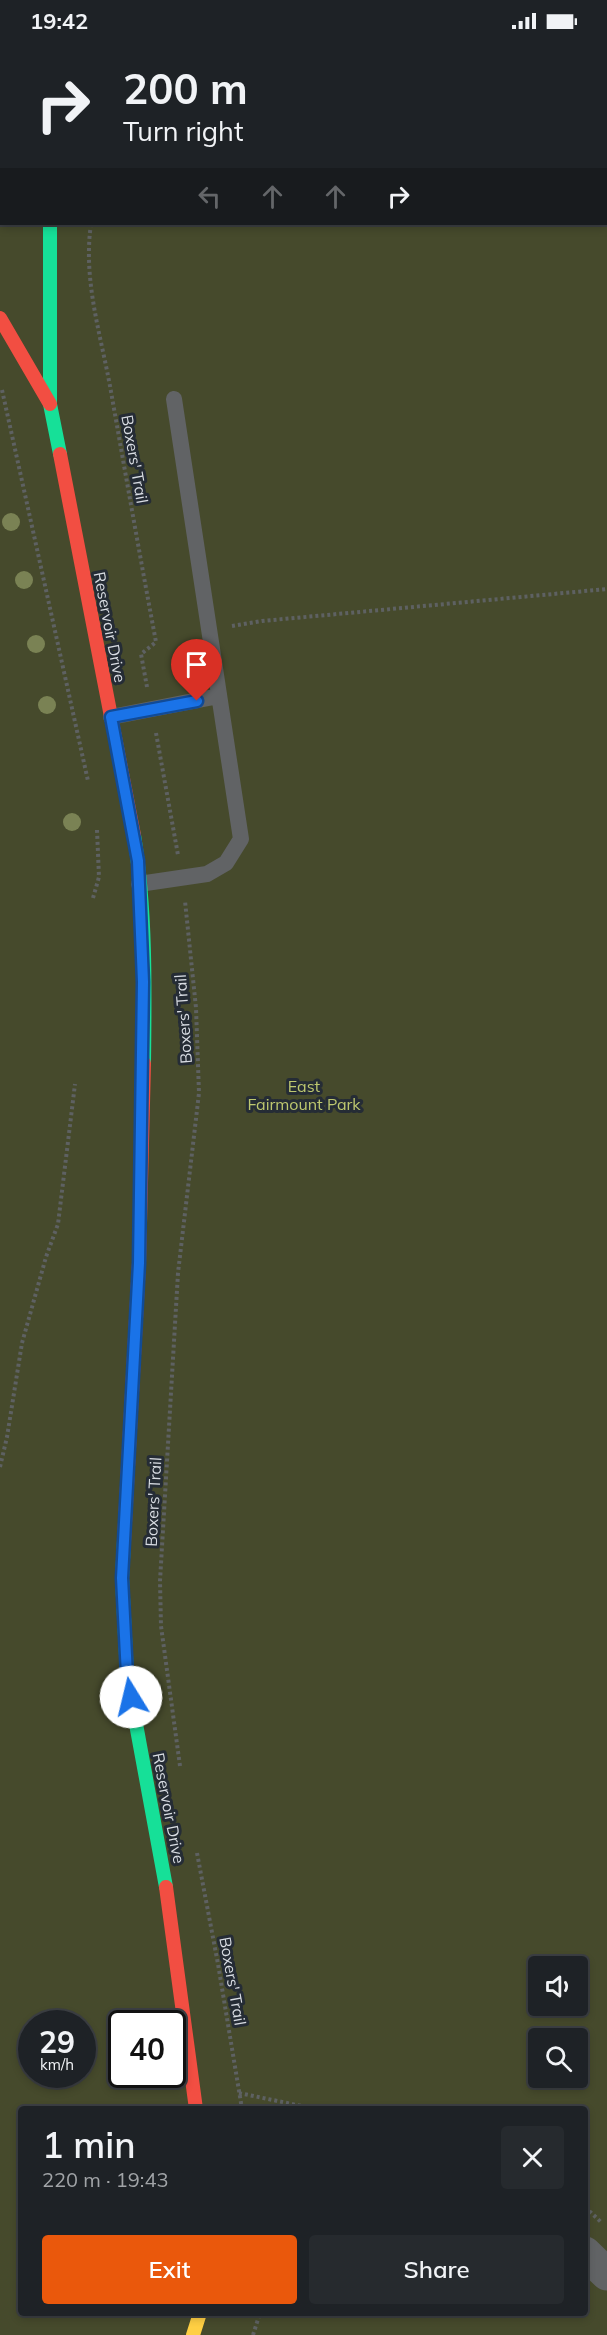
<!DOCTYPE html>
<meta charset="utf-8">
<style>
body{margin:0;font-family:Mulish,sans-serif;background:#262a2e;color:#f1f3f6;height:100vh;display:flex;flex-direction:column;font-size:22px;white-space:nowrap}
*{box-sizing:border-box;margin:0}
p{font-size:20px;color:#a1a4a7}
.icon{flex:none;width:33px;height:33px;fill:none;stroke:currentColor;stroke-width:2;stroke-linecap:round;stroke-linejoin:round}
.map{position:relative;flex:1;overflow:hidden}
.side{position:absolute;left:18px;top:2064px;width:570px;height:210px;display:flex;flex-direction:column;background:#1e2226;border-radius:6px;box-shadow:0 3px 9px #0003,0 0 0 2px #3c3f43}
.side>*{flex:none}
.top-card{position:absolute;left:0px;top:0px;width:608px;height:183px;box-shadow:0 3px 9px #0003,0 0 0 2px #3c3f43;background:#1e2226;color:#f1f3f6;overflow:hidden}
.fabs{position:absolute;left:528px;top:1914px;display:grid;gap:12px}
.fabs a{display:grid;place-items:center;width:60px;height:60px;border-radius:6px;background:#1e2226;box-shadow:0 3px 9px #0003,0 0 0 2px #3c3f43;font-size:30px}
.speed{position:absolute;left:18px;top:1968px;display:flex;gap:12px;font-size:30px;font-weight:700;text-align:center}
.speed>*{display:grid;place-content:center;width:78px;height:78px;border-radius:50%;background:#1e2226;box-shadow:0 3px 9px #0003,0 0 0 2px #3c3f43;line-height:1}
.speed small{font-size:15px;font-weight:400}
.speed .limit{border:3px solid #111;border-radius:9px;background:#fff;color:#111}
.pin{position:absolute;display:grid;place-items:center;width:51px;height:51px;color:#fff;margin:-62px -26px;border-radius:50% 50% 50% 0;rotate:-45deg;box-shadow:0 0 6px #0007}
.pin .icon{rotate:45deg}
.me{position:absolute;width:66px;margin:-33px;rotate:351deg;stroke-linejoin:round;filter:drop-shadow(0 0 4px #0008)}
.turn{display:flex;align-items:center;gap:21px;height:126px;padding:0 24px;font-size:27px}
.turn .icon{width:78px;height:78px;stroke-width:2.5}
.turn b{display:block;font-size:42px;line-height:51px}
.lanes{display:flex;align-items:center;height:57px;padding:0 24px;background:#0003;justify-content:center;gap:30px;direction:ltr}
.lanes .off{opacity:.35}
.round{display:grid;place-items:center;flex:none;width:63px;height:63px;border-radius:6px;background:#262a2e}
.summary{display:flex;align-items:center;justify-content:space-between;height:102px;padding:0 24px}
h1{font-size:36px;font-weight:600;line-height:45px}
.action{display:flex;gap:12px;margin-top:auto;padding:12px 24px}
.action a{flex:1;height:69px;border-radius:6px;background:#ea580c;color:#fff;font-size:24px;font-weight:600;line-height:69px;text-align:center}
.action a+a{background:#262a2e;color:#f1f3f6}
.status{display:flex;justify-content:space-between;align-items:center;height:42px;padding:0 30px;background:#1e2226;direction:ltr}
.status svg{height:16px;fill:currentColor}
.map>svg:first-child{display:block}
</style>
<div class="status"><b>19:42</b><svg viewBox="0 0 49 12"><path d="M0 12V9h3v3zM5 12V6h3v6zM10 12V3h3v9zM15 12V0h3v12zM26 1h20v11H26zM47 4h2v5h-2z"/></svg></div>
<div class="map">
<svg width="607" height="2293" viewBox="0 0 607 2293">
<rect width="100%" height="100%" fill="#282d32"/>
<!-- green -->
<path fill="#464a2c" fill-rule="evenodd" d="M0,0H607V2293H0ZM2,2H606V182H2ZM538,1924H578V1964H538ZM32,1982H82V2032H32ZM122,1982H172V2032H122ZM538,1996H578V2036H538ZM21,2067H585V2271H21Z"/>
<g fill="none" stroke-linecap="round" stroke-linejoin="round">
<!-- path -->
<path stroke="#5e6162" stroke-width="4" stroke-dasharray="3 3" stroke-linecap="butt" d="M143,0V2
M91,182C83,237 100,290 110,344C125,429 140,515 156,600L141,612L147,645
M2,348L88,739
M232,584L262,579L607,547
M156,691L178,813
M93,856L99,835L97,788
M0,1425L7,1395L22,1301L46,1215L58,1182L75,1042
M180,1724L161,1584L160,1539L178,1231L199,1051L196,966L185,859
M197,1811L218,1922L242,2067
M239,2051L316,2067
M585,2165L602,2181
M253,2293L260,2271"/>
<!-- lane -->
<path stroke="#616365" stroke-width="16" d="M111,675L219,654
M139,842L207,832L226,821L241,797L174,357"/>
<!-- street -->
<path stroke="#616365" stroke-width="33" d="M585,2211L607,2232"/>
<!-- fast -->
<path stroke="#16e098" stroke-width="14" d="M27,0V2
M105,0V2
M50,182V362L60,412
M134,793C146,867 145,946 144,1021
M124,1499L122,1536L127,1633L166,1845"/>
<!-- slow -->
<path stroke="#ffcf43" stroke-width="14" d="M193,2293L200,2271"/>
<!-- jam -->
<path stroke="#f24e42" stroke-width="14" d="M0,276L50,362
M60,412L134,793
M124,1499L139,1221L144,1021
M166,1845L196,2067"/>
</g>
<!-- trees -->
<g fill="#7a8254">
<circle cx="11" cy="480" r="9"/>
<circle cx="24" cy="538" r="9"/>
<circle cx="36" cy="602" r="9"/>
<circle cx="47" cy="663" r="9"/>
<circle cx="72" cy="780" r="9"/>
</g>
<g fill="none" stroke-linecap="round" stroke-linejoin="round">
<!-- route casing -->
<g stroke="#114b97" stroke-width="15">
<path id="route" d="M131,1655L127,1633L122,1536L139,1221L143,940L138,819L111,675L197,659"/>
</g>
<!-- route -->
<use href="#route" stroke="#1a73e8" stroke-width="10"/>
</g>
<g text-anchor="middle" stroke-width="6" stroke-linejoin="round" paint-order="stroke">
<!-- street labels -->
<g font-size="16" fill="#d9dde3" stroke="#252c35">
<text transform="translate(135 417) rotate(80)" y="6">Boxers' Trail</text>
<text transform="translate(110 585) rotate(79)" y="6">Reservoir Drive</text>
<text transform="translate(183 977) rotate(-94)" y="6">Boxers' Trail</text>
<text transform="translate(153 1460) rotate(-87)" y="6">Boxers' Trail</text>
<text transform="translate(169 1766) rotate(79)" y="6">Reservoir Drive</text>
<text transform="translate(233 1939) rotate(80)" y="6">Boxers' Trail</text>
</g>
<!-- park labels -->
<g font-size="16" fill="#bec86f" stroke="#252c35">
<text x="304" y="1050">East<tspan x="304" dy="18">Fairmount Park</tspan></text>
</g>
</g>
</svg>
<div class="fabs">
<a><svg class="icon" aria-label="sound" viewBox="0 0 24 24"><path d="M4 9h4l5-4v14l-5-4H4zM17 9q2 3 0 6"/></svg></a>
<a><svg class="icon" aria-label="search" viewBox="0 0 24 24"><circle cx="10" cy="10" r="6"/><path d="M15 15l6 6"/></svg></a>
</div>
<div class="speed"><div>29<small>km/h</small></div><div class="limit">40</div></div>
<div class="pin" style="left:197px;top:659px;background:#d93025"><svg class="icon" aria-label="arrive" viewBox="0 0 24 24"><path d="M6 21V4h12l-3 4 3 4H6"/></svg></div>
<svg class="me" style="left:131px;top:1655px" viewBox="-20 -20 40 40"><circle r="19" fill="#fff"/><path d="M0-13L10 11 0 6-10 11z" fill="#1a73e8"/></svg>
<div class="top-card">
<div class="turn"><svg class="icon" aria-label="right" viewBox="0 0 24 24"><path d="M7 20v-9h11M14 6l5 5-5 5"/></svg><div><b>200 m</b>Turn right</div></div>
<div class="lanes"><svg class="icon off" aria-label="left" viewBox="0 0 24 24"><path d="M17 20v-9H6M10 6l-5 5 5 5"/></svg><svg class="icon off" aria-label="ahead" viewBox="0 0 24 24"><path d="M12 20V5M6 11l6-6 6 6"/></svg><svg class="icon off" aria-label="ahead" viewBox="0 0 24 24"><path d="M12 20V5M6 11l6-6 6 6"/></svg><svg class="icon" aria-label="right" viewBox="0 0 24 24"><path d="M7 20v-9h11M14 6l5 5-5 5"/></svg></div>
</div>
<section class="side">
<div class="summary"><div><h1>1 min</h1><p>220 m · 19:43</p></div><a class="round"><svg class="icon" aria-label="close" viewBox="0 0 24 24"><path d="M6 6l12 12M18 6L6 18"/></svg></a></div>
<div class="action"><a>Exit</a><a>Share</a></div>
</section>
</div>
